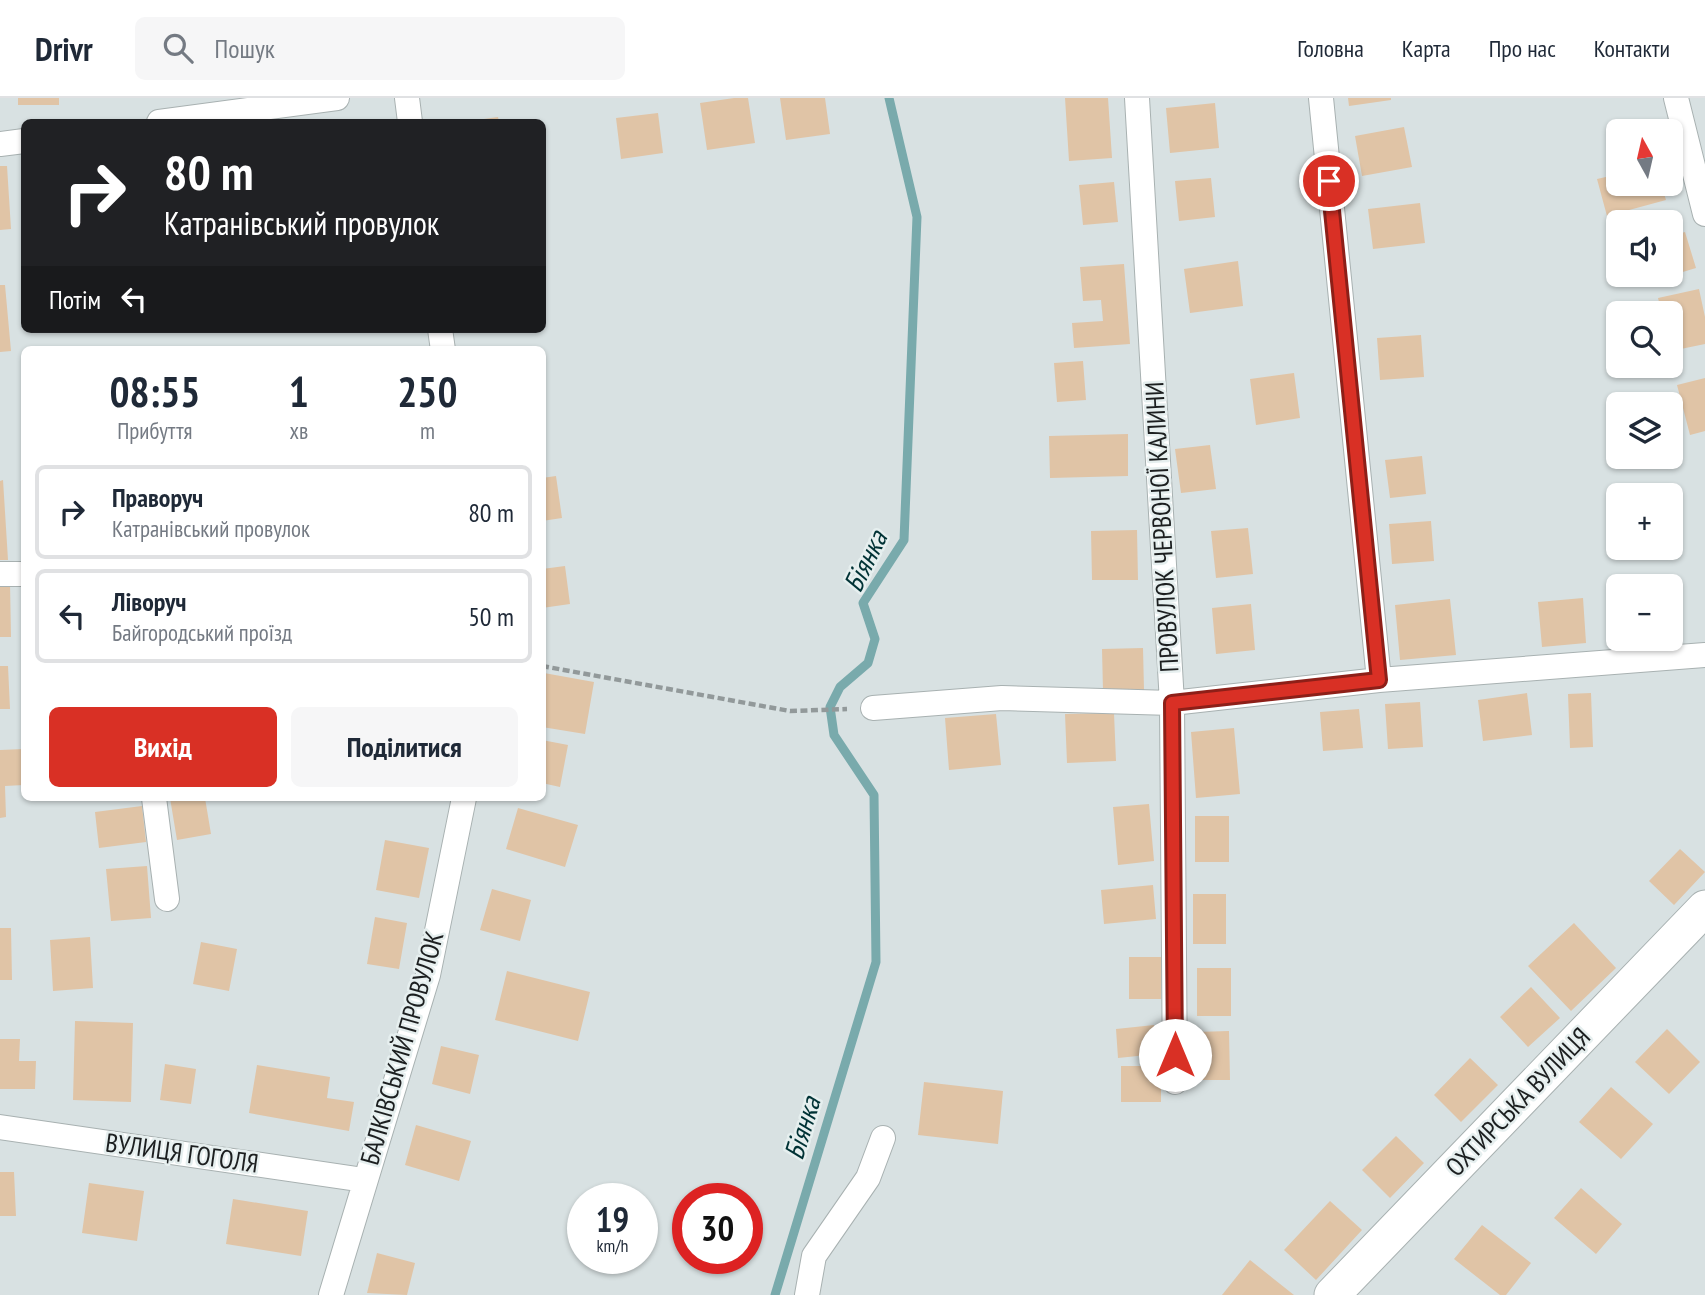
<!DOCTYPE html>
<html lang="uk">
<meta charset="utf-8">
<style>
body{margin:0;font-family:"PT Sans Narrow",sans-serif;background:#f6f6f7;color:#1f2937;height:100vh;display:flex;flex-direction:column;font-size:26px;white-space:nowrap}
*{box-sizing:border-box;margin:0}
p{font-size:23px;color:#747a83}
.icon{flex:none;width:38px;height:38px;fill:none;stroke:currentColor;stroke-width:2;stroke-linecap:round;stroke-linejoin:round}
.map{position:relative;flex:1;overflow:hidden}
.sheet{position:absolute;left:21px;top:248px;width:525px;height:455px;display:flex;flex-direction:column;background:#fff;border-radius:10px;box-shadow:0 2px 5px #0004}
.sheet>*{flex:none}
.guide{position:absolute;left:21px;top:21px;width:525px;height:214px;border-radius:10px;box-shadow:0 2px 5px #0004;background:#202124;color:#fff;overflow:hidden}
.needle{width:46px;rotate:352deg}
.fabs{position:absolute;left:1606px;top:21px;display:grid;gap:14px}
.fabs a{display:grid;place-items:center;width:77px;height:77px;border-radius:10px;background:#fff;box-shadow:0 2px 5px #0004;font-size:35px}
.speed{position:absolute;left:567px;top:1085px;display:flex;gap:14px;font-size:35px;font-weight:700;text-align:center}
.speed>*{display:grid;place-content:center;width:91px;height:91px;border-radius:50%;background:#fff;box-shadow:0 2px 5px #0004;line-height:1}
.speed small{font-size:18px;font-weight:400}
.speed .limit{border:10px solid #d22;background:#fff;color:#111}
.pin{position:absolute;display:grid;place-items:center;width:60px;height:60px;color:#fff;margin:-30px;border:4px solid #fff;border-radius:50%;box-shadow:0 2px 7px #0007}
.me{position:absolute;width:77px;margin:-38px;rotate:0deg;stroke-linejoin:round;filter:drop-shadow(0 0 5px #0008)}
.turn{display:flex;align-items:center;gap:24px;height:147px;padding:0 28px;font-size:32px}
.turn .icon{width:91px;height:91px;stroke-width:2.5}
.turn b{display:block;font-size:49px;line-height:60px}
.then{display:flex;align-items:center;height:66px;padding:0 28px;background:#0003;gap:14px;font-size:26px}
.eta{display:flex;justify-content:space-evenly;align-items:center;height:119px;text-align:center}
.eta b{font-size:42px;font-weight:700;line-height:49px}
.cta{display:flex;gap:14px;margin-top:auto;padding:14px 28px}
.cta a{flex:1;height:80px;border-radius:10px;background:#d93025;color:#fff;font-size:28px;font-weight:700;line-height:80px;text-align:center}
.cta a+a{background:#f6f6f7;color:#1f2937}
ul{padding:0;list-style:none}
li{display:flex;align-items:center;gap:21px;height:94px;margin:0 14px 10px;padding:0 14px;border:4px solid #e0e1e3;border-radius:10px}
li div{flex:1}
li b{display:block;font-size:26px}
li em{font-style:normal}
header{display:flex;align-items:center;gap:42px;box-sizing:border-box;height:98px;padding:0 35px;background:#fff;border-bottom:2px solid #e0e1e3}
header strong{font-size:33px}
nav{display:flex;gap:38px;margin-inline-start:auto;font-size:24px}
.search{width:490px;height:63px;background:#f6f6f7;display:flex;align-items:center;gap:18px;box-sizing:border-box;padding:0 24px;border-radius:10px;color:#747a83;font-size:26px}
.map>svg:first-child{display:block}
</style>
<header>
<strong>Drivr</strong>
<div class="search"><svg class="icon" aria-label="search" viewBox="0 0 24 24"><circle cx="10" cy="10" r="6"/><path d="M15 15l6 6"/></svg>Пошук</div>
<nav><a>Головна</a><a>Карта</a><a>Про нас</a><a>Контакти</a></nav>
</header>
<div class="map">
<svg width="1705" height="1197" viewBox="0 0 1705 1197">
<rect width="100%" height="100%" fill="#d8e1e2"/>
<g fill="none" stroke-linecap="round" stroke-linejoin="round">
<!-- stream -->
<path stroke="#79aaac" stroke-width="9" d="M775,1197L876,864L874,697L834,637L830,609L840,589L868,565L875,541L863,505L904,442L917,119L889,0"/>
</g>
<!-- building -->
<path fill="#e0c4a6" d="M18,0H59V7H18Z
M734,0H748L755,45L707,52L700,5Z
M780,0H825L830,36L786,42Z
M1065,0H1108L1112,60L1069,63Z
M1348,0H1391V2L1349,8Z
M1215,5L1219,50L1170,55L1166,10Z
M658,15L663,55L621,61L616,20Z
M498,19L499,24H470V23Z
M1404,29L1412,69L1362,78L1355,38Z
M0,68H7L11,131L0,132Z
M1619,76V86H1661L1666,102L1607,118L1597,81Z
M1211,80L1215,119L1179,123L1175,83Z
M1114,84L1118,124L1083,127L1079,87Z
M1420,105L1425,145L1373,151L1368,111Z
M1685,134L1696,170L1646,185L1643,177H1671V138Z
M1238,163L1243,208L1190,215L1184,171Z
M1124,166L1130,246L1074,250L1072,225L1103,223L1101,202L1083,203L1080,169Z
M0,187H5L11,253L0,254Z
M1699,191L1705,219V246L1671,253V215H1662L1658,200Z
M1421,237L1424,279L1380,282L1377,240Z
M1083,263L1086,302L1057,304L1054,265Z
M1294,275L1300,320L1256,327L1250,281Z
M1705,280V333L1690,337L1677,287Z
M1128,336V378L1050,380L1049,338Z
M1210,347L1216,391L1181,395L1175,351Z
M1422,358L1426,396L1390,400L1385,362Z
M556,378L562,420L542,423V380Z
M3,382L8,462H0V383Z
M1431,423L1434,463L1392,466L1389,426Z
M1248,430L1253,476L1216,480L1211,433Z
M1137,432L1138,482H1092L1091,433Z
M565,468L570,506L542,510V471Z
M10,485L11,539H0V486Z
M1583,500L1586,545L1542,549L1538,504Z
M1450,501L1456,557L1400,562L1395,507Z
M1251,506L1255,552L1216,556L1212,510Z
M1143,550L1144,592L1103,593L1102,551Z
M0,568H8L10,611H0Z
M544,575L594,584L585,636L542,629Z
M1527,595L1532,637L1483,643L1478,602Z
M1591,595L1593,649L1570,650L1568,596Z
M1420,604L1423,649L1388,651L1385,606Z
M1359,611L1363,650L1323,653L1320,614Z
M1114,615L1116,663L1067,665L1065,616Z
M996,616L1001,667L949,672L945,620Z
M1234,630L1240,696L1196,700L1191,634Z
M542,642L568,647L560,689L542,685Z
M24,651V687L5,688L6,719L0,720V652Z
M170,700H205L211,736L177,742Z
M1149,706L1154,763L1118,767L1113,709Z
M142,708L146,744L99,750L95,714Z
M518,710L578,727L565,769L506,751Z
M1195,718H1229V764H1195Z
M385,742L429,750L419,800L376,792Z
M1680,751L1705,774L1674,807L1649,783Z
M147,768L151,820L111,823L106,771Z
M1153,787L1156,821L1104,826L1101,792Z
M492,791L531,802L520,843L480,832Z
M1193,796H1226V846H1193Z
M375,819L407,825L399,871L367,866Z
M1574,825L1616,870L1571,913L1528,868Z
M0,830H11L12,882H0Z
M90,839L93,890L53,893L50,842Z
M201,844L237,851L229,893L193,886Z
M1129,859H1162L1161,901H1129Z
M1197,870H1231V918H1197Z
M507,873L590,894L578,943L495,922Z
M1531,889L1560,920L1528,949L1500,919Z
M75,923L133,925L131,1004L73,1002Z
M1154,927L1157,956L1118,960L1116,931Z
M1667,931L1700,964L1669,996L1635,964Z
M1229,933L1230,982H1197L1196,934Z
M0,941H20L19,963H36L35,991H0Z
M441,948L479,957L470,996L432,986Z
M1470,960L1498,987L1461,1024L1434,997Z
M165,966L196,971L191,1006L160,1002Z
M257,967L330,979L327,1000L354,1004L349,1033L249,1015Z
M1121,968H1161V1004H1121Z
M924,984L1003,993L998,1046L918,1037Z
M1611,989L1653,1026L1621,1061L1579,1024Z
M416,1027L471,1043L459,1083L405,1067Z
M1396,1038L1424,1065L1390,1100L1362,1072Z
M0,1074H14L16,1118H0Z
M89,1085L144,1093L137,1143L82,1135Z
M1581,1090L1622,1126L1596,1156L1554,1120Z
M233,1101L308,1113L301,1158L226,1146Z
M1330,1103L1362,1132L1316,1182L1284,1152Z
M1482,1127L1531,1165L1506,1197H1500L1454,1161Z
M377,1155L415,1165L407,1197L367,1195Z
M1250,1162L1294,1197H1222Z"/>
<g fill="none" stroke-linecap="round" stroke-linejoin="round">
<!-- street casing -->
<g stroke="#a8b1b1" stroke-width="26">
<path id="street" d="M407,0L410,24
M1137,0L1172,605L1175,984
M1321,0L1379,582
M1676,0L1705,116
M159,24L337,0
M0,46L24,43
M440,231L443,252
M0,476H24
M873,610L1002,600L1172,605L1379,582L1705,557
M154,700L167,801
M0,1029L364,1082
M331,1197L428,877L464,700
M807,1197L814,1158L868,1080L883,1040"/>
</g>
<!-- secondary casing -->
<g stroke="#a8b1b1" stroke-width="37">
<path id="secondary" d="M1332,1197L1705,810"/>
</g>
<!-- path -->
<path stroke="#92999a" stroke-width="4.5" stroke-dasharray="7 3.5" stroke-linecap="butt" d="M542,568L790,613L847,611"/>
<!-- street -->
<use href="#street" stroke="#fff" stroke-width="24"/>
<!-- secondary -->
<use href="#secondary" stroke="#fff" stroke-width="35"/>
</g>
<g fill="none" stroke-linecap="round" stroke-linejoin="round">
<!-- route casing -->
<g stroke="#8d1f18" stroke-width="18">
<path id="route" d="M1175,957L1172,605L1379,582L1329,83"/>
</g>
<!-- route -->
<use href="#route" stroke="#d93025" stroke-width="12"/>
</g>
<g text-anchor="middle" stroke-width="5" stroke-linejoin="round" paint-order="stroke">
<!-- street labels -->
<g font-size="26" fill="#1c1f20" stroke="#e6efef">
<text transform="translate(1162 429) rotate(-93)" y="9">ПРОВУЛОК ЧЕРВОНОЇ КАЛИНИ</text>
<text transform="translate(402 950) rotate(-74)" y="9">БАЛКІВСЬКИЙ ПРОВУЛОК</text>
<text transform="translate(1518 1004) rotate(-46)" y="9">ОХТИРСЬКА ВУЛИЦЯ</text>
<text transform="translate(182 1055) rotate(8)" y="9">ВУЛИЦЯ ГОГОЛЯ</text>
</g>
<!-- water labels -->
<g font-size="28" font-style="italic" fill="#003235" stroke="#e6efef">
<text transform="translate(865 463) rotate(-64)" y="10">Біянка</text>
<text transform="translate(802 1030) rotate(-73)" y="10">Біянка</text>
</g>
</g>
</svg>
<div class="fabs">
<a><svg class="needle" viewBox="-14 -14 28 28"><path d="M0-13l5 13h-10z" fill="#e53935"/><path d="M0 13l5-13h-10z" fill="#747a83"/></svg></a>
<a><svg class="icon" aria-label="sound" viewBox="0 0 24 24"><path d="M4 9h4l5-4v14l-5-4H4zM17 9q2 3 0 6"/></svg></a>
<a><svg class="icon" aria-label="search" viewBox="0 0 24 24"><circle cx="10" cy="10" r="6"/><path d="M15 15l6 6"/></svg></a>
<a><svg class="icon" aria-label="layers" viewBox="0 0 24 24"><path d="M12 4l9 5-9 5-9-5zM3 14l9 5 9-5"/></svg></a>
<a>+</a>
<a>−</a>
</div>
<div class="speed"><div>19<small>km/h</small></div><div class="limit">30</div></div>
<div class="pin" style="left:1329px;top:83px;background:#d93025"><svg class="icon" aria-label="arrive" viewBox="0 0 24 24"><path d="M6 21V4h12l-3 4 3 4H6"/></svg></div>
<svg class="me" style="left:1175px;top:957px" viewBox="-20 -20 40 40"><circle r="19" fill="#fff"/><path d="M0-13L10 11 0 6-10 11z" fill="#d93025"/></svg>
<div class="guide">
<div class="turn"><svg class="icon" aria-label="right" viewBox="0 0 24 24"><path d="M7 20v-9h11M14 6l5 5-5 5"/></svg><div><b>80 m</b>Катранівський провулок</div></div>
<div class="then">Потім<svg class="icon" aria-label="left" viewBox="0 0 24 24"><path d="M17 20v-9H6M10 6l-5 5 5 5"/></svg></div>
</div>
<section class="sheet">
<div class="eta">
<div><b>08:55</b><p>Прибуття</p></div>
<div><b>1</b><p>хв</p></div>
<div><b>250</b><p>m</p></div>
</div>
<ul>
<li><svg class="icon" aria-label="right" viewBox="0 0 24 24"><path d="M7 20v-9h11M14 6l5 5-5 5"/></svg><div><b>Праворуч</b><p>Катранівський провулок</p></div><em>80 m</em></li>
<li><svg class="icon" aria-label="left" viewBox="0 0 24 24"><path d="M17 20v-9H6M10 6l-5 5 5 5"/></svg><div><b>Ліворуч</b><p>Байгородський проїзд</p></div><em>50 m</em></li>
</ul>
<div class="cta"><a>Вихід</a><a>Поділитися</a></div>
</section>
</div>
